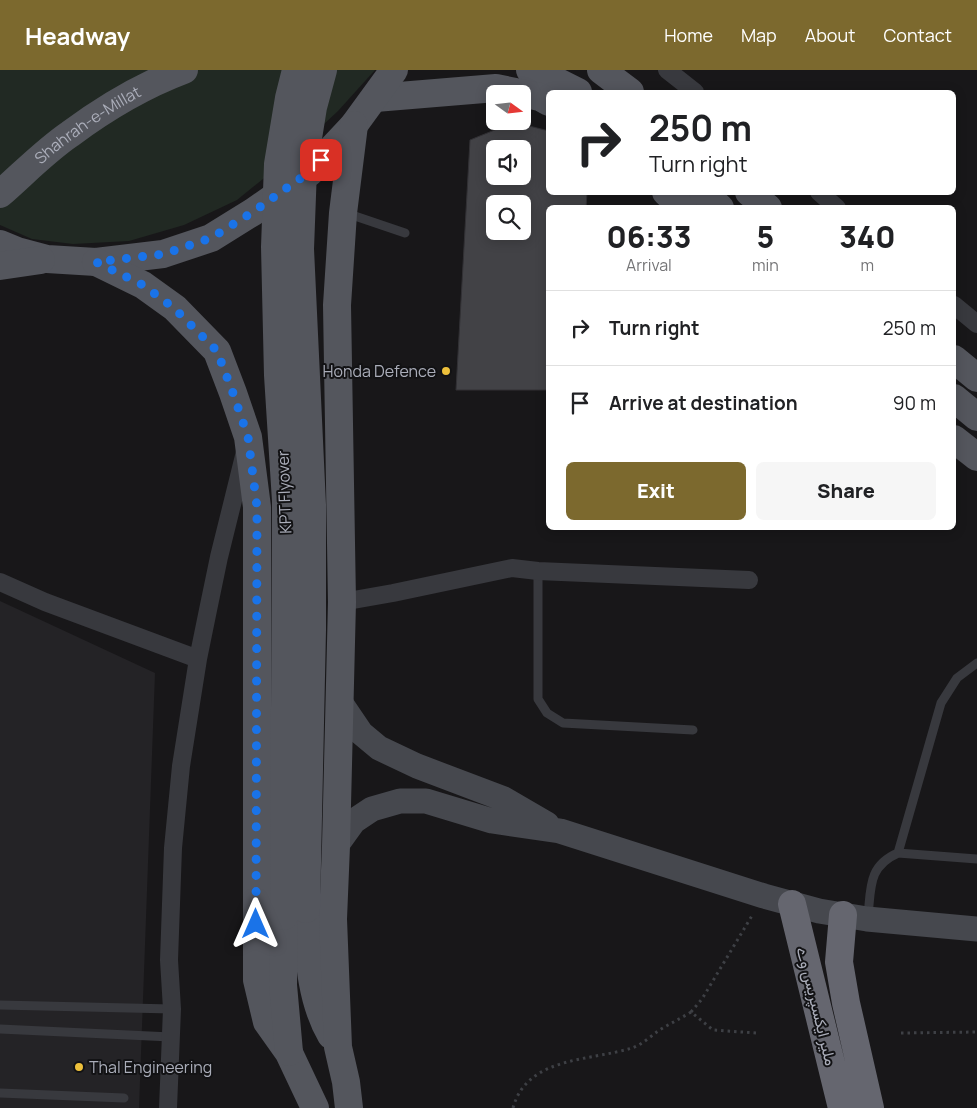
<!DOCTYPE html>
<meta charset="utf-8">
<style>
body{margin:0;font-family:Manrope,Vazirmatn,sans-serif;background:#f6f6f6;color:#202124;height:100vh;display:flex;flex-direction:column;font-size:19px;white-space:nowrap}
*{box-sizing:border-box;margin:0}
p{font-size:16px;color:#757577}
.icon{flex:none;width:28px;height:28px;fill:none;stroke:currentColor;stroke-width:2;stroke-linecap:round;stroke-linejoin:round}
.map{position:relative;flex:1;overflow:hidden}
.details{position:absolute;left:546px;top:135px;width:410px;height:325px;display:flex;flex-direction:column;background:#fff;border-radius:8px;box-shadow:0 2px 12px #0003}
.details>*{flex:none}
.top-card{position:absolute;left:546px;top:20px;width:410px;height:105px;border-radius:8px;box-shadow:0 2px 12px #0003;background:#fff;color:#202124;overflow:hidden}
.needle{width:32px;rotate:105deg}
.tools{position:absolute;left:486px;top:15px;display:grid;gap:10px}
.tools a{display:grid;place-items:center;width:45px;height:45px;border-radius:8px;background:#fff;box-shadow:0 2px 12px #0003;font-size:25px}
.pin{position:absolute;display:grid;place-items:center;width:42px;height:42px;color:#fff;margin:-21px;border-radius:10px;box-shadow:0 2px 8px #0006}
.me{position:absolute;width:55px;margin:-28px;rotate:0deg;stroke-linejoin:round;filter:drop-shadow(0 0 4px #0008)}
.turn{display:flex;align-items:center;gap:18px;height:105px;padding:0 20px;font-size:22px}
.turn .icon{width:65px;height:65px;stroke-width:2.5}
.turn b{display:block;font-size:35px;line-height:42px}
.eta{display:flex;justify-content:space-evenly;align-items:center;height:85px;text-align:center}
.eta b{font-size:30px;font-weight:800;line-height:35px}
.action{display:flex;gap:10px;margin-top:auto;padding:10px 20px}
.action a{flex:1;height:58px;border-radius:8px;background:#7c692e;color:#fff;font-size:20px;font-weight:800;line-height:58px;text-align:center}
.action a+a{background:#f6f6f6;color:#202124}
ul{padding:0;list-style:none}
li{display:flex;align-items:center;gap:15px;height:75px;padding:0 20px;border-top:1px solid #e0e0e0}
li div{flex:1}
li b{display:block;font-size:19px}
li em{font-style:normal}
header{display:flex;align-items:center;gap:30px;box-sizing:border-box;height:70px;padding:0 25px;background:#7c692e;color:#fff}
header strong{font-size:24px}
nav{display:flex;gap:28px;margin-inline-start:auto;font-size:18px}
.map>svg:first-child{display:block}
</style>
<header>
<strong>Headway</strong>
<nav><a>Home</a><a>Map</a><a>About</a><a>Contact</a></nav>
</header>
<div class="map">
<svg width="977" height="1038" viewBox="0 0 977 1038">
<rect width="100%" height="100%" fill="#181719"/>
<!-- built -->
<path fill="#242326" d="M0,531L155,603L139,1038H0Z"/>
<!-- green -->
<path fill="#212923" d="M0,0H375L338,41L279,96L237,130L184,155L129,171L73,174L32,169L0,155Z"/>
<!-- building -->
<path fill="#424246" stroke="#323135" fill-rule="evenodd" d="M507,55L529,56L549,61V122H587L586,138H549V320H456L470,70ZM495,79H522V106H495ZM495,134H522V161H495Z"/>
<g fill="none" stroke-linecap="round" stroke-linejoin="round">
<!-- path -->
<path stroke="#3e4045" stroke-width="3" stroke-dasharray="2.5 4" stroke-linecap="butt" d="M691,942L702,929L753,844
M901,963L977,962
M513,1038C527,986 591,991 632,978C641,975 650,967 658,961C669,954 680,949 691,942L713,960L756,963"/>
<!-- lane -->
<path stroke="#38393e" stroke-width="9" d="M346,143L405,163
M538,501V629L547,643L563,653L693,660
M898,783L941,633L957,608L977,593
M868,846C871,818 868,796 898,783L977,789
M0,935L172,939
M0,959L171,967
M0,1023L124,1028"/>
<!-- street -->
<path stroke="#38393e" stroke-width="18" d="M667,0L695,22
M819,122L837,138
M954,235L977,254
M0,512L45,532L198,589
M342,532L393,523L512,498L538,501L749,510
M168,1038L172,939L169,890L173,778L181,696L198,589L208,540L219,487L245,382"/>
<!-- secondary -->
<path stroke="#46484e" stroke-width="25" d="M340,632L361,663L379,678L417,696L504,729L547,754
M336,776L354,751L372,739L400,731H426L492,751L560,761L764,826L819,841L867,849L977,859"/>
<!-- primary -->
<g stroke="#54565d" stroke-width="28">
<path d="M530,0L542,4L578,22"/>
<path d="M601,0L630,22"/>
<path d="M375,28L496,18L540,27L549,32"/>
<path d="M666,122L683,138"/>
<path d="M703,122L720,138"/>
<path d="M749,122L768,138"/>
<path id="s1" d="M0,124C23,104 45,81 70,64C105,38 144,15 184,0"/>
<path d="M0,174L17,181L47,189L96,192L163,184L211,168L253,142L310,102L354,55L394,0"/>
<path d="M96,192L143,215L175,238L217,281L233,323L248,367L257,437V910L267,952L289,983L315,1038"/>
<path d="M0,196L41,190"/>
<path d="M954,289L977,308"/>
<path d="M954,328L977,347"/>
<path d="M954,369L977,387"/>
<path d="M306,839C309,882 309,927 331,965"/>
<path d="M284,846L283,915L289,982"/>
<path d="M349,1038L346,1012L338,977L333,849L336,776L342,532L337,235L343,143L354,55"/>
</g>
<!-- highway -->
<path stroke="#65666f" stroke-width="28" d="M792,834L842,1038
M843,845L839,892L846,933L870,1038"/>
<!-- primary-bridge -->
<path stroke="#54565d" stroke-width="28" d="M306,839L312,560V435L300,179L303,99L313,37L323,0
M284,846L286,431L278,305L275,177L278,94L289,28L296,0"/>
</g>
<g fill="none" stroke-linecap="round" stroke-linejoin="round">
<!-- route -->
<path stroke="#1a73e8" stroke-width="9" stroke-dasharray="0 16.2" d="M256,854L257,437L248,367L233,323L217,281L174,238L143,215L96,192L164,184L211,168L253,142L295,112L310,102L321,90"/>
</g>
<!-- markers -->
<g fill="#edc03b" stroke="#121214" stroke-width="2">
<circle cx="446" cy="301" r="5"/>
<circle cx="79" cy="997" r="5"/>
</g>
<g text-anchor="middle" stroke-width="4" stroke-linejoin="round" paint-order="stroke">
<!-- street labels -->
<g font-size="16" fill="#aaadb9" stroke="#121214">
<text dy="6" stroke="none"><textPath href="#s1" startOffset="112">Shahrah-e-Millat</textPath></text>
<text transform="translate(284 422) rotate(-92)" y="6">KPT Flyover</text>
<text transform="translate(817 936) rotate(76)" y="6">ملیر ایکسپریس وے</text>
</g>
<!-- poi labels -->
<g font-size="16" fill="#aaadb9" stroke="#121214" text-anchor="end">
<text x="436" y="307">Honda Defence</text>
<text x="89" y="1003" text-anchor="start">Thal Engineering</text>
</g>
</g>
</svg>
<div class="tools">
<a><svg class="needle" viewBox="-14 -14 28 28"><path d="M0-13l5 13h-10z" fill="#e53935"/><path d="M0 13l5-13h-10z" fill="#757577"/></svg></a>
<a><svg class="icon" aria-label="sound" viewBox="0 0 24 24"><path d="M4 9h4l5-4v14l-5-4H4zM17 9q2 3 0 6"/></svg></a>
<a><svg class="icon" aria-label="search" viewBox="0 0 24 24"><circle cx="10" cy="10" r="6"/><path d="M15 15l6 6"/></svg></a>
</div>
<div class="pin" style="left:321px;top:90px;background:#d93025"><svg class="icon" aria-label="arrive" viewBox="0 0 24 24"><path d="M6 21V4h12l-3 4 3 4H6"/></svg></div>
<svg class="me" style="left:256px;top:854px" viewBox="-20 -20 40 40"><path d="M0-17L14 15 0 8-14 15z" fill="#1a73e8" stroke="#fff" stroke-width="4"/></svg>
<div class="top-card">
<div class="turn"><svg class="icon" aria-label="right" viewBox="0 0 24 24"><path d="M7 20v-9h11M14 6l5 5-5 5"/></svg><div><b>250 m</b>Turn right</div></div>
</div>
<section class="details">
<div class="eta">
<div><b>06:33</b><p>Arrival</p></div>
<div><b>5</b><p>min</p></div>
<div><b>340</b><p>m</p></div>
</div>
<ul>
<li><svg class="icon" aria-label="right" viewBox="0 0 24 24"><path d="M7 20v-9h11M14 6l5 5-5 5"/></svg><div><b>Turn right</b></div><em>250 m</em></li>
<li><svg class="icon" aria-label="arrive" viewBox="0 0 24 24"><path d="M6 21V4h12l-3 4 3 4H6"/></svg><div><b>Arrive at destination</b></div><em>90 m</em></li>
</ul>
<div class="action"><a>Exit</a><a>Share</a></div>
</section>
</div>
